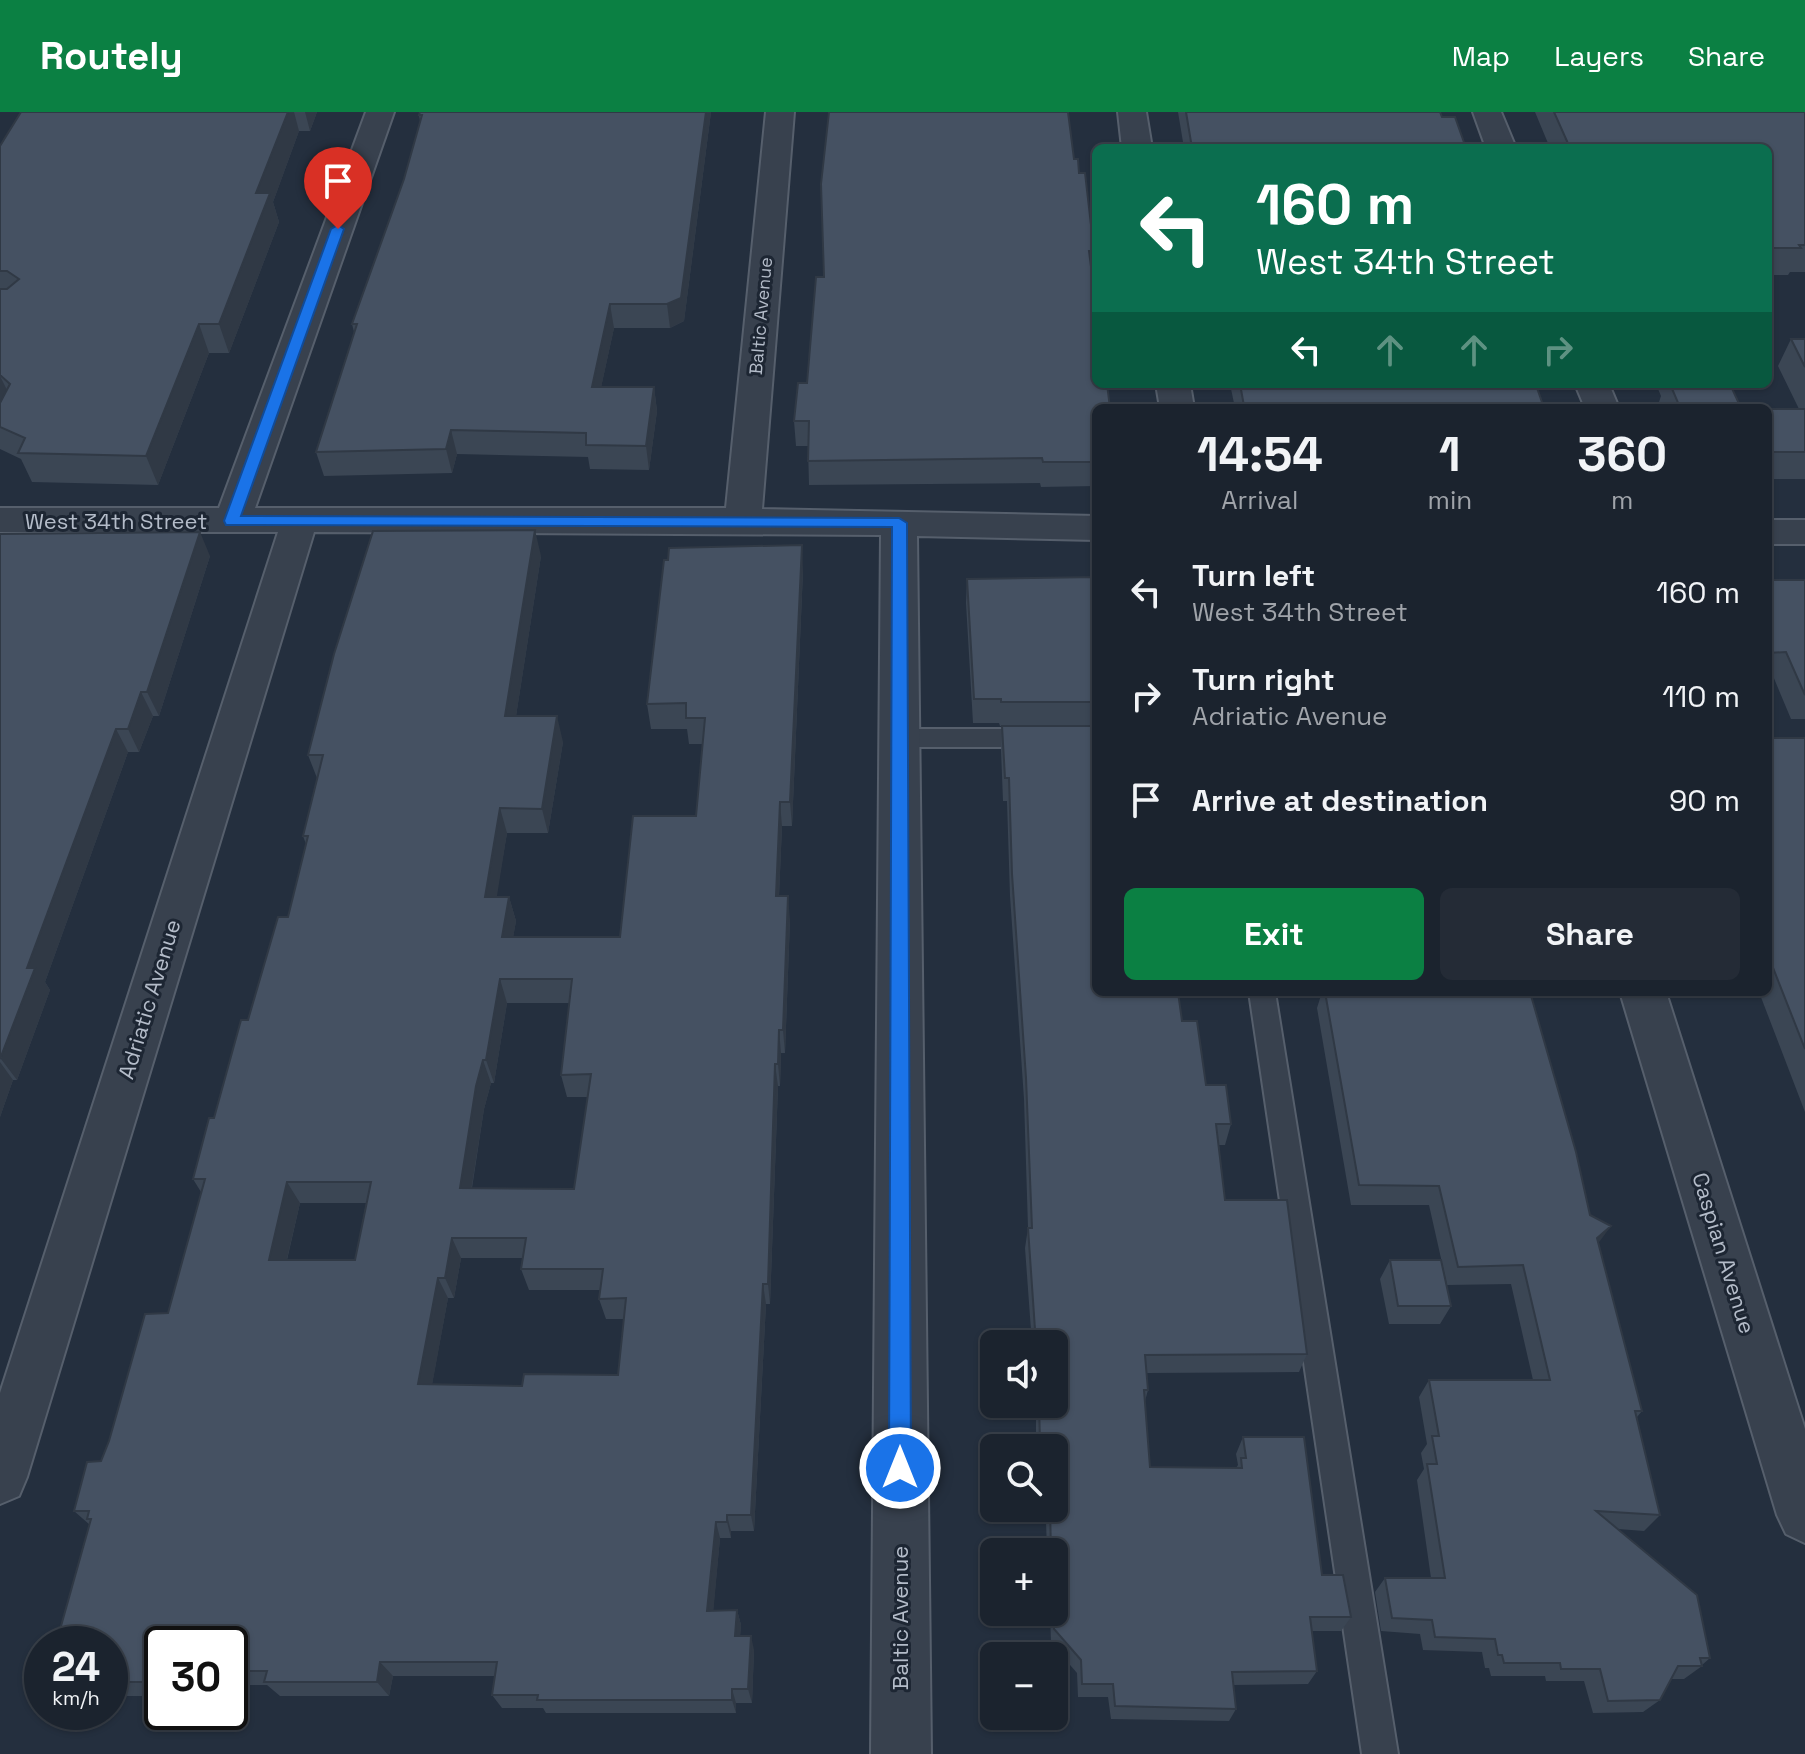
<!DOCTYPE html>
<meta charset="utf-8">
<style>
body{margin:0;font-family:"Space Grotesk",sans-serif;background:#242b36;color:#f1f3f6;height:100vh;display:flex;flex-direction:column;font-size:30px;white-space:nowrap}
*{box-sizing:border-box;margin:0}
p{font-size:26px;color:#a0a4aa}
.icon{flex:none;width:44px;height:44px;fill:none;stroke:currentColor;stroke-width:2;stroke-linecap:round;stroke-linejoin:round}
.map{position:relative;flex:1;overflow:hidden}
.drawer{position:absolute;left:1092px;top:292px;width:680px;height:592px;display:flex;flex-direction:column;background:#1b232e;border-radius:12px;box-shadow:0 2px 6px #0004,0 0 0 2px #39404a}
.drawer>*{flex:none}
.top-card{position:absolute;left:1092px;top:32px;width:680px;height:244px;border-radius:12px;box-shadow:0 2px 6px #0004,0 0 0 2px #39404a;background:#0b6e4f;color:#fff;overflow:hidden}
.tools{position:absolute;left:980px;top:1218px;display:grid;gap:16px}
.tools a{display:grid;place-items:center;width:88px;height:88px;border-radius:12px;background:#1b232e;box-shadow:0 2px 6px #0004,0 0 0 2px #39404a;font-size:40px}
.speed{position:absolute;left:24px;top:1514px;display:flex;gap:16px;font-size:40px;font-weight:700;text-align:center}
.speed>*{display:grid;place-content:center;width:104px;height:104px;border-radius:50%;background:#1b232e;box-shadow:0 2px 6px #0004,0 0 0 2px #39404a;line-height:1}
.speed small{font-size:20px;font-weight:400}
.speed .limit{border:4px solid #111;border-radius:12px;background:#fff;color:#111}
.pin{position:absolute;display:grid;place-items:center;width:68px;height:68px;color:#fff;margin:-82px -34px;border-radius:50% 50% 50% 0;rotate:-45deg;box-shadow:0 0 8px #0007}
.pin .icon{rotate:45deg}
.me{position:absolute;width:88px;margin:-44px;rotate:0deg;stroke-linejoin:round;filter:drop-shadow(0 0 6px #0008)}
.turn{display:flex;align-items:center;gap:28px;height:168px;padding:0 32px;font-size:36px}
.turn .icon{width:104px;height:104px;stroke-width:2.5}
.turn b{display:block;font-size:56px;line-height:68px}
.lanes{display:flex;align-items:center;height:76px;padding:0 32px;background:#0003;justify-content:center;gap:40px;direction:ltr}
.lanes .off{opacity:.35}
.eta{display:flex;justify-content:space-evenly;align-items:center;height:136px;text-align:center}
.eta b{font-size:48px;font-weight:600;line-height:56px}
.primary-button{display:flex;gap:16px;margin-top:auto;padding:16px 32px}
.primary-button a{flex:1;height:92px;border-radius:12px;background:#0b8043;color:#fff;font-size:32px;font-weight:600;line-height:92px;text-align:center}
.primary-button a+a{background:#242b36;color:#f1f3f6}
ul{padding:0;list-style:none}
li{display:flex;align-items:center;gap:24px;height:104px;padding:0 32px}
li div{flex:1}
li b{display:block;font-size:30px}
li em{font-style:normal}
header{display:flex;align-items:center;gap:48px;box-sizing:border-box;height:112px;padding:0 40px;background:#0b8043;color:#fff}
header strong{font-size:38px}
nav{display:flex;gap:44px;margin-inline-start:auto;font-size:28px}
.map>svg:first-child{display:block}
</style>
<header>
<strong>Routely</strong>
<nav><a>Map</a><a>Layers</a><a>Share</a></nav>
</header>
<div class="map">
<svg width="1805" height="1642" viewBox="0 0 1805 1642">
<rect width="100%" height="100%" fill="#242f3e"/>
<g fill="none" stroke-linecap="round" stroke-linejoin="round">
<!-- lane casing -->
<g stroke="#565f6c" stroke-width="4">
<path id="lane" d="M899,617H1096V635H899L891,632L887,626L891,620Z
M1249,880H1275L1398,1642H1362Z"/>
</g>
<!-- street casing -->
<g stroke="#565f6c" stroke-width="4">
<path id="street" d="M366,0H394L255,396H726L766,0H794L762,397L1096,404V428L917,424L931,1642H871L881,423L314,420L27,1365L19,1384L0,1392V1281L278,420H0V396H219Z
M1118,0H1146L1152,36H1122Z
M1473,0H1501L1516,36H1486Z
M1156,272H1190L1194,296H1160Z
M1575,272H1609L1619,296H1585Z
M1768,408H1805V432H1768Z
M1620,880H1666L1805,1317V1431L1786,1422L1777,1403Z"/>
</g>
<!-- lane -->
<use href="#lane" fill="#38414e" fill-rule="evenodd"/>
<!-- street -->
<use href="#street" fill="#38414e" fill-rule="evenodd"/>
</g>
<!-- wall -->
<path fill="#3b4654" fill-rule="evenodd" d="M21,0H317L310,19H299L273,90L279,110L229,241H209L158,373L32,370L21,347L0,337V34Z
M711,0L684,209L670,216H614L601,275H654L657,299L649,358L590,357L588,345L457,342L452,361L324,364L316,340L354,220L352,212L404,67L420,9L419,3Z
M1178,0H1440L1442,5L1466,36H1184Z
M1535,0H1805V160H1790L1788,163H1768V36H1550Z
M1074,47L1079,61L1094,139L1092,162L1096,296V374L1041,375L1040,371L809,373L808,334H796L794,309L807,271L824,165Z
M1791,227H1805V367H1768V297H1799L1778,254Z
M1230,272H1530L1544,296H1235Z
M1656,272H1730L1741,296H1657L1661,284Z
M0,422L210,444L159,604H153L139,640H128L45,870L50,878L17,968H13L0,1005Z
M541,444L516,604L563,630L548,721H507L496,785H509L516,809L513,825H620L696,704L703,632H689L687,617H651L647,592L803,459L792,714H782L779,784L790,808L785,941H781L780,974H778L770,1192H766L754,1419H731V1426H720L713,1499L737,1498L741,1513L740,1524L754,1538L752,1591H736V1601H546L543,1596H502L492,1583L495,1564H393L389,1584H280L267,1573H230V1532H162V1584H110V1532L90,1413L74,1399L101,1349L168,1201L201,1080L193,1067L248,908L288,805L306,732L303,724L317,666L308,643ZM507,891H569L561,963L567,985H588L574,1077L472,1076L484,997L491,971H494ZM300,1091H366L355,1148H287ZM461,1146H523L521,1157L529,1178H600L599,1187L606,1207H624L618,1263L522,1274L432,1272L448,1186H454Z
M1096,465V614H1000L999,611H973L966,491L967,467Z
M1768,468H1805V607H1791L1773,564H1768Z
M1002,614L1182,909L1206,973L1231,1012L1225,1033H1219L1225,1088L1307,1242L1299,1260L1146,1261L1148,1278L1145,1289L1150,1355L1236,1356L1238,1353L1236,1342L1243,1325L1322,1463L1351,1505L1341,1519H1312L1317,1559L1308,1572L1233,1573L1236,1597L1229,1609L1111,1607L1108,1585H1078L1077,1561L1051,1531L1050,1500H1054V1440H1047L1046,1409H1034L1033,1396H1054V1336H1033L1034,1331H1036V1292H1054V1232H1032L1025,1136L1028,1116L1024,987L1010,784L1007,689H1003L1001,638Z
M1768,626H1805V1000L1759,880H1768Z
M1322,880H1530L1598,1131L1642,1299L1637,1305L1660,1403L1644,1419L1618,1417L1710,1546L1702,1553V1554L1684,1567H1671L1660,1588L1643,1600L1593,1601L1584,1569H1546L1545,1564H1491L1489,1556H1485L1482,1540L1423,1538L1420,1522L1381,1519L1375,1480L1385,1466H1431L1417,1368L1424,1357L1421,1341L1427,1332L1419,1285L1429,1268H1533L1511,1172L1447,1173L1429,1093H1351L1317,896Z
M1390,1148L1451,1194L1440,1212H1389L1380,1167Z"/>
<!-- shaded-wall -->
<path fill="#303945" d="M288,0H294L299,19L273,90L279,110L229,241L219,212L256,81Z
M305,0H317L310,19Z
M706,0H711L684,209L670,216L667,192Z
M610,192L614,216L596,299L592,275Z
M199,212L209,241L158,373L146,344Z
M0,264L13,290L0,296Z
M654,275L657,299L649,358L646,334Z
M451,318L457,342L452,361L446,337Z
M535,418L541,444L512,630L505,604Z
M200,420L210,444L159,604L147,580Z
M802,433L803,459L792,714L790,690Z
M141,580L153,604L139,640L128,617Z
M557,604L563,630L548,721L542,697Z
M116,617L128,640L45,870L50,878L17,968L1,947L27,856Z
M780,690L782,714L778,808L776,784Z
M500,696L507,721L493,809L485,785Z
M788,784L790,808L785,941L783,918Z
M509,785L516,809L509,849L502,825Z
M500,867L507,891L494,971L486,948Z
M779,918L781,941L780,974L778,952Z
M483,948L491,971L484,997L468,1098L460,1076L476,974Z
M0,950L13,968L0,1005Z
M775,952L778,974L770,1192L768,1172Z
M287,1070L300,1091L282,1168L269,1148Z
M1611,1114L1597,1133V1126Z
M452,1126L461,1146L454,1186L445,1166Z
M438,1166L448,1186L429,1290L418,1272Z
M763,1172L766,1192L754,1419L751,1403Z
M727,1403L731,1419V1426L727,1410Z
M716,1410L720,1426L712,1514L707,1499Z
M737,1498L741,1513L739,1538L735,1524Z
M751,1524L754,1538L752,1591L748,1577Z
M380,1550L393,1564L389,1584L377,1570Z
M732,1577L736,1591V1601L732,1588Z"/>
<!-- building -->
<path fill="#455162" stroke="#303945" stroke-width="2" fill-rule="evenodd" d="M21,0H288L256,81H270L219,212H199L146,344L18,341L25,326L0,315V291L10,272L0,263V177H7L19,167L7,159H0V34Z
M420,0H706L681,186L667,192H610L592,275H654L646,334L586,333V321L451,318L446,337L316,340L357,212H352L404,67L422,3H419Z
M829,0H1068L1074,47H1078L1079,61H1085L1094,139H1089L1096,193V272H1107L1110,296H1096V350H1043L1042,346L808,349L809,309H794L798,271H807L816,165H824L821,72Z
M1186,0H1440L1442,5H1455L1466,36H1192Z
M1554,0H1805V133H1799L1801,136H1768V36H1570Z
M1791,227H1805V255Z
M1240,272H1530L1536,273L1544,296H1248L1247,294H1244Z
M1670,272H1730L1741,296H1674L1679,293Z
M1768,297H1805V340H1768Z
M535,418L505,604H557L542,697L500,696L485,785H509L502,825H620L633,704H696L705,606H686V591L647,592L664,448H668L669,436L802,433L790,690H780L776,784H788L783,918H779L778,952H775L768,1172H763L751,1403H727V1410H716L707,1499L737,1498L735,1524H751L748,1577H732V1588H537L538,1583H492L497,1550H380L377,1570H264L267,1559H230V1532H162V1570H110V1532H56L91,1407H87L89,1399H74L87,1350L101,1349L109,1329L145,1202L168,1201L205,1067H193L209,1006H214L241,908H248L278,805H288L308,724H303L323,643H308L334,542L373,419ZM500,867H572L561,963L591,962L574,1077L460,1076L476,974L483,948H486ZM287,1070H371L355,1148H269ZM452,1126H526L521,1157H603L599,1187L626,1186L618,1263L524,1262L522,1274L418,1272L438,1166H445Z
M200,420L147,580H141L128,617H116L27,856H35L0,947V422Z
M1096,465V590H1001V587H974L967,467Z
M1768,468H1805V583L1786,540L1768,541Z
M1002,614H1096V880H1178L1182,909H1197L1206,973H1226L1231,1012H1216L1225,1088H1287L1307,1242L1145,1243L1148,1278H1144L1150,1355L1242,1356L1241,1346H1246L1243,1325H1304L1322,1463H1343L1351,1505H1310L1317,1559L1232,1560L1236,1597L1115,1594L1113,1572H1082L1081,1548L1054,1517V1440H1051L1050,1396H1054V1336H1034V1331H1040L1039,1292H1054V1232H1036L1028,1116H1032L1026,966L1012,762L1009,666H1005Z
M1768,626H1805V937L1768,843Z
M1325,880H1530L1576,1040L1590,1103L1611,1114L1597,1126L1642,1299H1635L1660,1403L1596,1399L1697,1483L1710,1546H1700L1702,1554H1678L1660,1588L1608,1589L1600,1557H1561L1560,1551H1504L1502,1543H1498L1495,1527L1435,1525L1432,1508L1392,1506L1385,1466H1445L1427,1352H1437L1432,1324H1439L1429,1268H1550L1523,1153L1458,1155L1439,1074L1359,1073Z
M1390,1148H1441L1451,1194H1398Z"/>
<!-- route -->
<path fill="#1a73e8" stroke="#114b97" stroke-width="2" d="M338,113L344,117L241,404L899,406L907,411L911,1356L908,1364L900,1367L892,1364L889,1356L892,415L226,413L224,409L331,117Z"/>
<g text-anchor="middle" stroke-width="6" stroke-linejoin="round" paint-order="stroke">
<!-- far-street labels -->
<g font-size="18" fill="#b4bcc9" stroke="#1d2633">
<text transform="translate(761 204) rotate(-85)" y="6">Baltic Avenue</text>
</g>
<!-- street labels -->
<g font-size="22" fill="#b4bcc9" stroke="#1d2633">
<text x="116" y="417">West 34th Street</text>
<text transform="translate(149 887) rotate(-73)" y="8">Adriatic Avenue</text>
<text transform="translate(1724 1141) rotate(73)" y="8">Caspian Avenue</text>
<text transform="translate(900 1506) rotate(-90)" y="8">Baltic Avenue</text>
</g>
</g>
</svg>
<div class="tools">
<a><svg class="icon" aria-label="sound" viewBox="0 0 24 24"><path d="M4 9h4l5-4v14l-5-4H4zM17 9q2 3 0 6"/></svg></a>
<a><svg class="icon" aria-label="search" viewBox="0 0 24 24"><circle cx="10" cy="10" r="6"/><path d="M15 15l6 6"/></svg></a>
<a>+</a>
<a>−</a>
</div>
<div class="speed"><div>24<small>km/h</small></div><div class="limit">30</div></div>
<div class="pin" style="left:338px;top:117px;background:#d93025"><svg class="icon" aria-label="arrive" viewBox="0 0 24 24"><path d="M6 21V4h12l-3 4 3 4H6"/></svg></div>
<svg class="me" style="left:900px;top:1356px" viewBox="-20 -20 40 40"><circle r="17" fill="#1a73e8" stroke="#fff" stroke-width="3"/><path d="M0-11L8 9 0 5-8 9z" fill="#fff"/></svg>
<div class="top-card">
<div class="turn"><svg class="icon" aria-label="left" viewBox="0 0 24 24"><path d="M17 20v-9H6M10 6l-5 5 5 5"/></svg><div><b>160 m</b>West 34th Street</div></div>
<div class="lanes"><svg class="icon" aria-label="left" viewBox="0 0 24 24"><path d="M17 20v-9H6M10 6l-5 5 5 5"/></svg><svg class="icon off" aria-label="ahead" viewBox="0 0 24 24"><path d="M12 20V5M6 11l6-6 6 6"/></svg><svg class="icon off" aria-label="ahead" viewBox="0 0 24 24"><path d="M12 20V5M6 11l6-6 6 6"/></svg><svg class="icon off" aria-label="right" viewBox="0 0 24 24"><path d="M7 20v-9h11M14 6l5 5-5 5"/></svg></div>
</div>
<section class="drawer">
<div class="eta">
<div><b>14:54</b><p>Arrival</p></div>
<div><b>1</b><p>min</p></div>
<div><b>360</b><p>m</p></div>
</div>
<ul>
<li><svg class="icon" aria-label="left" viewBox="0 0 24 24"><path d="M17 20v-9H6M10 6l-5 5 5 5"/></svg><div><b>Turn left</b><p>West 34th Street</p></div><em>160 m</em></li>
<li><svg class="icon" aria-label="right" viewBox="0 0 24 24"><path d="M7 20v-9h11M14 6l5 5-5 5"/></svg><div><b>Turn right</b><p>Adriatic Avenue</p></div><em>110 m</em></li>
<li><svg class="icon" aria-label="arrive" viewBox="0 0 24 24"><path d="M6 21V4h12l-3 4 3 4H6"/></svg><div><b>Arrive at destination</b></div><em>90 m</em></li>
</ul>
<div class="primary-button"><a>Exit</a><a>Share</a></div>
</section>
</div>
